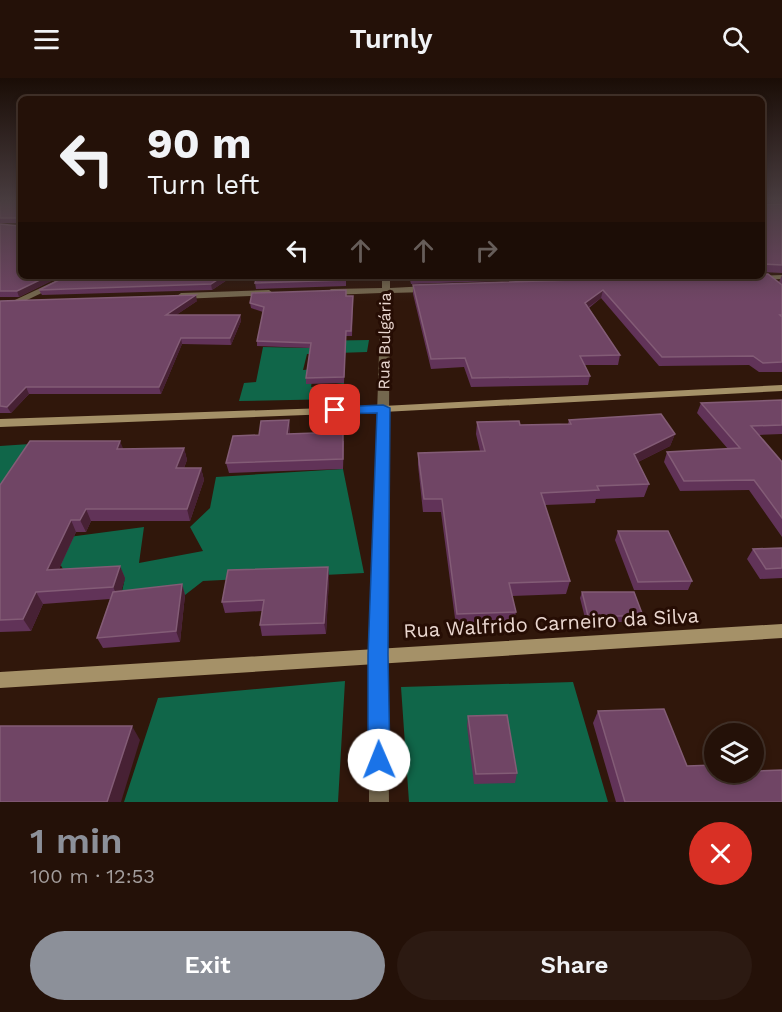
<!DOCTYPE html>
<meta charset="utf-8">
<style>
body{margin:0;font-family:"Work Sans",sans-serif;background:#2c1a12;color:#f1f3f6;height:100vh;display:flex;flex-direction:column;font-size:22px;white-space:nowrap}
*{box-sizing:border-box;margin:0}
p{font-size:20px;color:#a39d9c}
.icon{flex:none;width:33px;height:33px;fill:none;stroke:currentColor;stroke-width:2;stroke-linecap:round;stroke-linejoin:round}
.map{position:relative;height:724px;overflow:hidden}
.side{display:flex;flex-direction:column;background:#241108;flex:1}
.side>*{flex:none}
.guide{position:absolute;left:18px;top:18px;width:747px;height:183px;border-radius:9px;box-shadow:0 3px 9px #0003,0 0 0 2px #413129;background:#241108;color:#f1f3f6;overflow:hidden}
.tools{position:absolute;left:704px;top:645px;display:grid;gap:12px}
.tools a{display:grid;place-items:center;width:60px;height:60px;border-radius:50%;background:#241108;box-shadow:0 3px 9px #0003,0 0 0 2px #413129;font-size:30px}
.pin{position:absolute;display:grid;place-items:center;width:51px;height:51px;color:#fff;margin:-26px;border-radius:12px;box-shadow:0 3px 9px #0006}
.me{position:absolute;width:66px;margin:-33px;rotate:359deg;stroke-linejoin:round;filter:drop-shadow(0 0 4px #0008)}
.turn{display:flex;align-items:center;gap:21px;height:126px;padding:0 30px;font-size:27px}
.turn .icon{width:78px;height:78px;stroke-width:2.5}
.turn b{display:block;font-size:42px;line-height:51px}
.lanes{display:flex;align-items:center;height:57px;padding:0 30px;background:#0003;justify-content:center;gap:30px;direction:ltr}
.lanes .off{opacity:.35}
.round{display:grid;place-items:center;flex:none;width:63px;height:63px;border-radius:32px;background:#2c1a12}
.headline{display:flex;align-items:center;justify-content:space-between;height:102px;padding:0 30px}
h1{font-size:36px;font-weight:600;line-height:45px;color:#8c9099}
.primary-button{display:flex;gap:12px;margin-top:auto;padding:12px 30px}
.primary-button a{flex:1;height:69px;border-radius:36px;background:#8c9099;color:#fff;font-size:24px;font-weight:600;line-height:69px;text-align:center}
.primary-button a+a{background:#2c1a12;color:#f1f3f6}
header{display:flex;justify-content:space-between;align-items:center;height:78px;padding:0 30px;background:#241108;font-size:27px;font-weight:600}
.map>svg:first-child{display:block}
</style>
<header><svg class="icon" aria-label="menu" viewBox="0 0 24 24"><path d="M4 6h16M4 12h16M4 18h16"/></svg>Turnly<svg class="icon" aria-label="search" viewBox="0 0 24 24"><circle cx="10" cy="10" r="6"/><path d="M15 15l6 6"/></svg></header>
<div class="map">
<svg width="782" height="724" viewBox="0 0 782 724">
<rect width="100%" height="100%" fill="#30170b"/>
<!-- forest -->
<path fill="#106649" d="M369,262L367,274L307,276L303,292L314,291L311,309L344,305L340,321L239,323L244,305L256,304L263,269L310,270V263Z
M45,365L0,429V368Z
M343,391L364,495L203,503L185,517L121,518L125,500L70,503L46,462L144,449L139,485L203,473L190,449L210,430L216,399Z
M345,603L338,724H124L158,620Z
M573,604L608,724H409L401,609Z"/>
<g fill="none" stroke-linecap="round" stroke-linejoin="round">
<!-- minor -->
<path fill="#74674e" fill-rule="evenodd" d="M782,197V201L757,202L753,200L755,198Z
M66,198H77L0,235V229Z
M382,198H390V210L428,208L432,211L428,214L390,215L387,577L389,724H369V577L381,215L331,217L327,214L331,211L382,210Z
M269,212L273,215L272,217L181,221L177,218L181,215Z"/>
<!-- secondary -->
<path fill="#a59168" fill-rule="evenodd" d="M782,307V313L383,334L0,349V341L383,328Z
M782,546V560L0,610V594Z"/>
</g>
<!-- wall -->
<path fill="#613358" d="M0,122H21V198H61L19,219H0V146L19,148L20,145H0Z
M762,122H782V125L763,126V127L782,126V195L762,194Z
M782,197V207L779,204Z
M67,198H233L212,212L42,217L39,212Z
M346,198V208L256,211L255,205Z
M409,198H642L411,206Z
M413,207H782V294H759L749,287L659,288L601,220L589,230L620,277L618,287H585L590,298L588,307L471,309L464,289L431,291L413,216Z
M346,218L353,223L352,258H346L344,305L306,306V300L310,270L257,268V263L263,234L251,230L250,225Z
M0,223H197L176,237H240L241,243L231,267L182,266L161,316H29L11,335H0Z
M782,322V356L759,357L782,384V459L749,412L680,413L664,384L667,374L728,371L697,335L701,325Z
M289,342L290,356L344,363L343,391L229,395L226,385Z
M569,342L675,356L670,368L638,384L649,406L644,419L596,421L595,425L545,427L570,503L566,516L512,518L516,534L513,547L456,548L441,434H423L418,387V375L480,373L476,356L477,344L520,347L568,346Z
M184,370L187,382L184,390H201L204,402L190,443H91L86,454H76L59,491L120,488L125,500L121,513L182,506L185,517L180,564L103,570L97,560L110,521L43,526L31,553L0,554V407L123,371Z
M618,453L692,503L688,512H634L615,462Z
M782,470V500L760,501L747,481L753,471Z
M328,489L329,500L326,556L262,558L260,547L262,533L225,535L222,524Z
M582,514L643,538L640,544H586L580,520Z
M598,633L687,688L759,693L782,724H616L593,645Z
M468,638L517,695L515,705L474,706L467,648Z"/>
<!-- shaded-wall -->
<path fill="#472134" d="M48,198H61L19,219L17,213Z
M223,198H233L212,212L211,206Z
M603,212L601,220L583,233L585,225Z
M196,217L197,223L167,243L166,237Z
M240,237L241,243L231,267L230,260Z
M181,260L182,266L161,316L159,309Z
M26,309L29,316L11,335L7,329Z
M289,342L290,352L289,365L287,356Z
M675,356L670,368L630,388L634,376Z
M120,363L125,375L117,371Z
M184,370L187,382L179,402L176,390Z
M201,390L204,402L190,443L187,431Z
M86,431L91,443L86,454L80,442Z
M71,442L76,454L53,504L47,492Z
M120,488L125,500L119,521L113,509Z
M328,489L329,500L326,556L324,545Z
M182,506L185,517L180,564L176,553Z
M36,514L43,526L31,553L23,541Z
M132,648L140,662L121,724H107Z"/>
<!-- building -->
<path fill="#704565" stroke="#835c76" stroke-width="1.5" d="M0,122H21V198H48L17,213H0V146L19,148L21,140H0Z
M762,122H764L763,127L782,126V187L762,186Z
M762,196H768L782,207V237H780L782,239V284L763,285L753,278L662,279L603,212L585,225L620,277L580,278L590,298L472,300L465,280L431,281L413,207L708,198H762Z
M67,198H223L211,206L39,212Z
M257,198H346V202L255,205Z
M346,212V218H353L351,253H346L344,299L306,300L311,265L257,263L264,229L250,225L252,215Z
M196,217L166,237H240L230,260H181L159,309H26L7,329L0,328V223Z
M782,322V347L751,348L782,384V440L754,402L684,403L667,374L740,370L701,325Z
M661,336L675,356L634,376L649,406L597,408L599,412L541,415L570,503L509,505L516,534L457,536L442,421H424L418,375L485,373L477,344L519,343L520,347L571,346L569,342Z
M289,342L287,356L343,354V381L226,385L233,358L259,357L261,343Z
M30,363H120L117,371L184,370L176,390H201L187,431H86L80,442H71L47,492L120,488L113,509L36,514L23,541L0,542V407Z
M618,453H668L692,503L638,504Z
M782,470V490L766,491L753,471Z
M328,489L324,545L260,547L264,522L222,524L228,492Z
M182,506L176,553L97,560L113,514Z
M582,514H634L643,538H588Z
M664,631L687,688L714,687V694H753V685H755L759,693L782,692V724H625L598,633Z
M507,637L517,695L476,696L468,638Z
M0,648H132L107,724H0Z"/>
<!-- sky -->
<linearGradient id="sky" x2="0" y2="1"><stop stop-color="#1a0d06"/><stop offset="0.55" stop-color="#483c3f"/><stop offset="1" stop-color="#483c3f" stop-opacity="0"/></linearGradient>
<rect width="782" height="223" fill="url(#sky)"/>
<!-- route -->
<path fill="#1a73e8" stroke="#114b97" stroke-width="1.5" d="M383,327L390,330L388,577L390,682L387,690L379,693L371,690L368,682V577L377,335L335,336L329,332L335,329Z"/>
<g text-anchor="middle" stroke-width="6" stroke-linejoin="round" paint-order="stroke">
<!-- street labels -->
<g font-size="16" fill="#ead7d0" stroke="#260d04">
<text transform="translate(384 263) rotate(-89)" y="6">Rua Bulgária</text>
</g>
<!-- near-street labels -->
<g font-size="20" fill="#ead7d0" stroke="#260d04">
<text transform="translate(551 545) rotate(-3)" y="7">Rua Walfrido Carneiro da Silva</text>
</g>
</g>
</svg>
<div class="tools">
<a><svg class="icon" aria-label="layers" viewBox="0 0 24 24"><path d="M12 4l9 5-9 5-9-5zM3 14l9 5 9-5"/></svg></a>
</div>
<div class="pin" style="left:335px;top:332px;background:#d93025"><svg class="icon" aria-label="arrive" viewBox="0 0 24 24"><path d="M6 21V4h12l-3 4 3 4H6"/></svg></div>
<svg class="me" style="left:379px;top:682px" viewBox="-20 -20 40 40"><circle r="19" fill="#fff"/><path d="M0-13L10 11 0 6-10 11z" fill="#1a73e8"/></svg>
<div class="guide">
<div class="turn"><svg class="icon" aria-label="left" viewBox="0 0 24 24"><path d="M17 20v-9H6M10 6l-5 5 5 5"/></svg><div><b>90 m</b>Turn left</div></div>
<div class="lanes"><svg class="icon" aria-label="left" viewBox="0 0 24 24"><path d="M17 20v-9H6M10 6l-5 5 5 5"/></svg><svg class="icon off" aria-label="ahead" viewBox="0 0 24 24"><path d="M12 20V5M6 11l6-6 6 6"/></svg><svg class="icon off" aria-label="ahead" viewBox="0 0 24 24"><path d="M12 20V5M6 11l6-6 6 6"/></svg><svg class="icon off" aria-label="right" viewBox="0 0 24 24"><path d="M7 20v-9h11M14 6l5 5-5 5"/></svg></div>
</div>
</div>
<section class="side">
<div class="headline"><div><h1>1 min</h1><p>100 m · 12:53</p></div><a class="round" style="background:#d93025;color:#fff"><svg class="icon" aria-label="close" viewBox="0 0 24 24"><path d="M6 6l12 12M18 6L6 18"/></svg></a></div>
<div class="primary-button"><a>Exit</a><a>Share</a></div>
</section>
